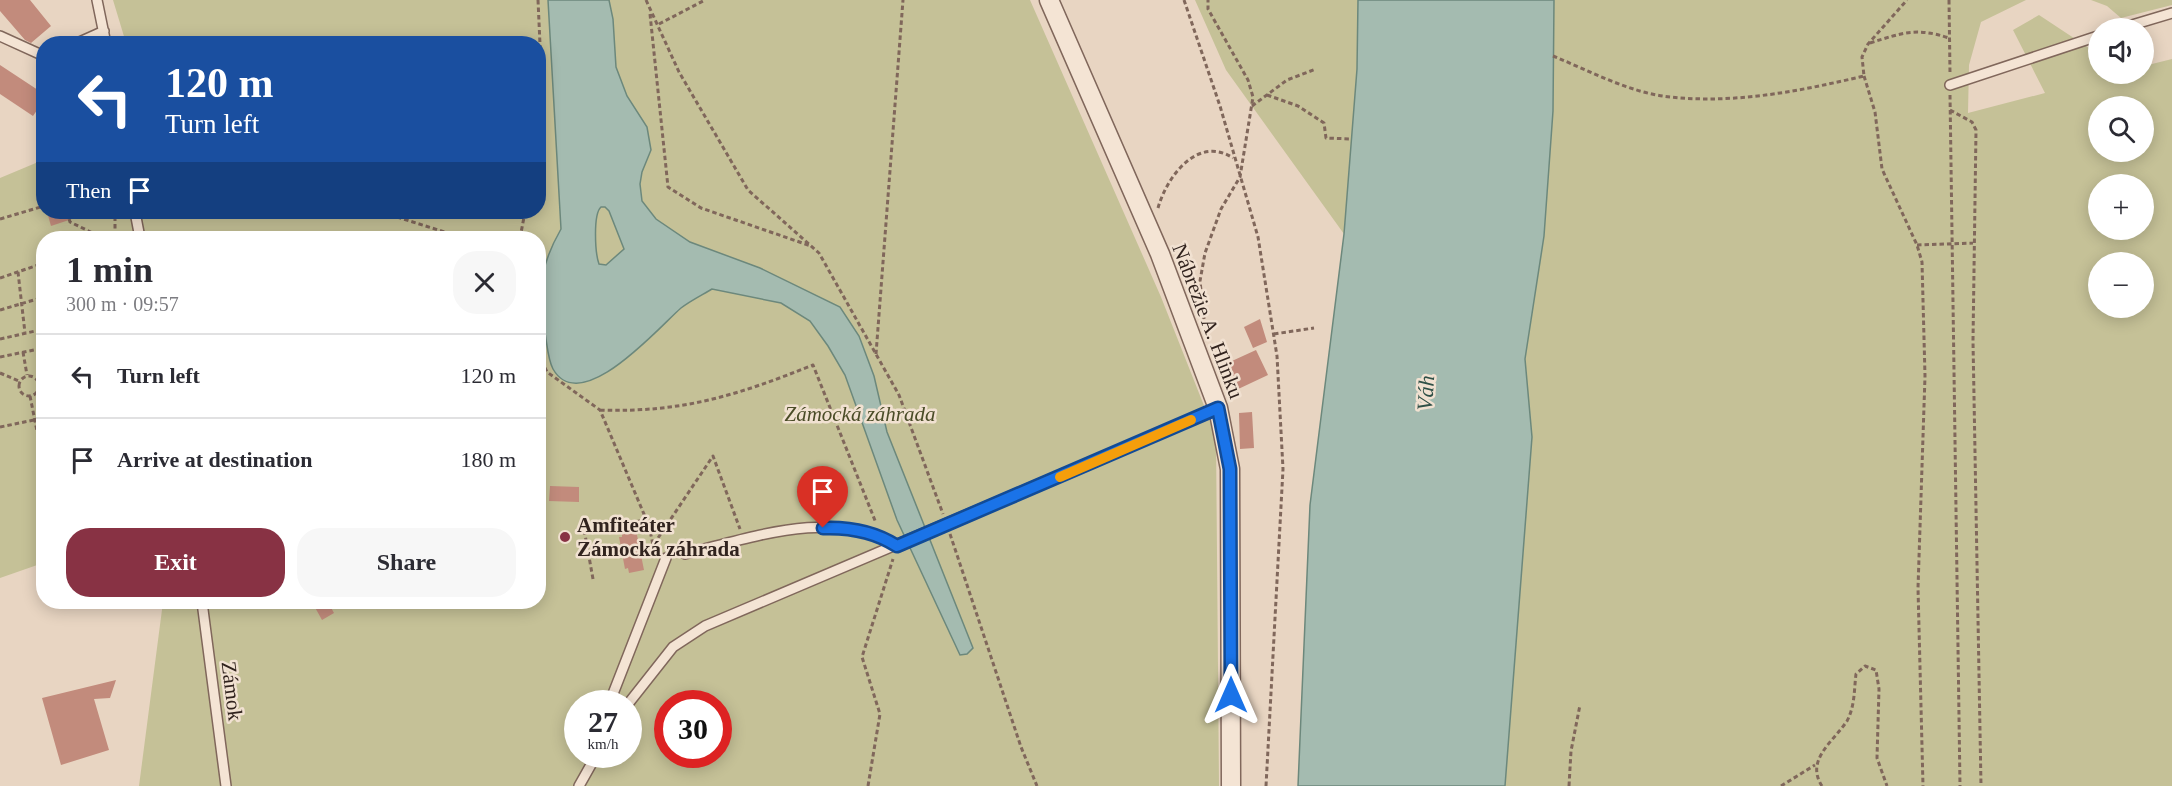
<!DOCTYPE html>
<meta charset="utf-8">
<style>
body{margin:0;font-family:Georgia,serif;background:#f7f7f7;color:#2b2b33;height:100vh;display:flex;flex-direction:column;font-size:22px;white-space:nowrap}
*{box-sizing:border-box;margin:0}
p{font-size:20px;color:#7c7c81}
.icon{flex:none;width:33px;height:33px;fill:none;stroke:currentColor;stroke-width:2;stroke-linecap:round;stroke-linejoin:round}
.map{position:relative;flex:1;overflow:hidden}
.sheet{position:absolute;left:36px;top:231px;width:510px;height:378px;display:flex;flex-direction:column;background:#fff;border-radius:24px;box-shadow:0 3px 15px #0003}
.sheet>*{flex:none}
.guide{position:absolute;left:36px;top:36px;width:510px;height:183px;border-radius:24px;box-shadow:0 3px 15px #0003;background:#1a4fa0;color:#fff;overflow:hidden}
.buttons{position:absolute;left:2088px;top:18px;display:grid;gap:12px}
.buttons a{display:grid;place-items:center;width:66px;height:66px;border-radius:50%;background:#fff;box-shadow:0 3px 15px #0003;font-size:30px}
.speed{position:absolute;left:564px;top:690px;display:flex;gap:12px;font-size:30px;font-weight:700;text-align:center}
.speed>*{display:grid;place-content:center;width:78px;height:78px;border-radius:50%;background:#fff;box-shadow:0 3px 15px #0003;line-height:1}
.speed small{font-size:15px;font-weight:400}
.speed .limit{border:9px solid #d22;background:#fff;color:#111}
.pin{position:absolute;display:grid;place-items:center;width:51px;height:51px;color:#fff;margin:-62px -26px;border-radius:50% 50% 50% 0;rotate:-45deg;box-shadow:0 0 6px #0007}
.pin .icon{rotate:45deg}
.me{position:absolute;width:66px;margin:-33px;rotate:0deg;stroke-linejoin:round;filter:drop-shadow(0 0 4px #0008)}
.turn{display:flex;align-items:center;gap:21px;height:126px;padding:0 30px;font-size:27px}
.turn .icon{width:78px;height:78px;stroke-width:2.5}
.turn b{display:block;font-size:42px;line-height:51px}
.then{display:flex;align-items:center;height:57px;padding:0 30px;background:#0003;gap:12px;font-size:22px}
.round{display:grid;place-items:center;flex:none;width:63px;height:63px;border-radius:24px;background:#f7f7f7}
.summary{display:flex;align-items:center;justify-content:space-between;height:102px;padding:0 30px}
h1{font-size:36px;font-weight:800;line-height:45px}
.action{display:flex;gap:12px;margin-top:auto;padding:12px 30px}
.action a{flex:1;height:69px;border-radius:24px;background:#883244;color:#fff;font-size:24px;font-weight:800;line-height:69px;text-align:center}
.action a+a{background:#f7f7f7;color:#2b2b33}
ul{padding:0;list-style:none}
li{display:flex;align-items:center;gap:18px;height:84px;padding:0 30px;border-top:2px solid #e1e1e2}
li div{flex:1}
li b{display:block;font-size:22px}
li em{font-style:normal}
.map>svg:first-child{display:block}
</style>
<div class="map">
<svg width="2172" height="786" viewBox="0 0 2172 786">
<rect width="100%" height="100%" fill="#e8d5c2"/>
<!-- green -->
<path fill="#c5c197" fill-rule="evenodd" d="M113,0H1030L1161,297L1216,436L1219,786H139L163,602H538V238H44L43,563L0,578V178L43,160L44,212H538V44L126,43ZM578,704H628V754H578ZM668,704H718V754H668Z
M1195,0H1358L1357,69L1344,234L1226,70Z
M1554,0H2026L1981,22L1969,65L1968,113L2045,93L2013,30L2039,15L2098,54V74H2144V66L2172,59V786H1505L1532,437L1525,359L1544,236L1553,111ZM2098,106H2144V152H2098ZM2098,184H2144V230H2098ZM2098,262H2144V308H2098Z
M2091,0H2172V5L2121,18L2107,6Z"/>
<!-- water -->
<path fill="#a4bbb0" stroke="#6c887c" stroke-width="1.5" fill-rule="evenodd" d="M548,0H609L613,19L616,67L627,96L647,127L651,150L642,172L640,184L642,201L656,219L690,242L760,268L840,307L859,336L874,376L887,432L973,648L967,654L960,655L897,520L845,375L828,346L810,321L781,303L712,289C702,295 690,301 681,308C660,326 581,418 553,369C548,360 547,344 545,333C535,294 541,264 561,229ZM601,207H605L609,211L624,249L606,265L599,264C595,253 593,214 601,207Z
M1358,0H1554L1553,111L1544,236L1525,359L1532,437L1505,786H1298L1310,505L1344,234L1357,69Z"/>
<!-- building -->
<path fill="#c28b7c" d="M0,0H30L51,26L31,43L25,40L0,11Z
M0,65L44,94V100L33,116L0,94Z
M47,212H87V214L51,226Z
M1260,319L1267,342L1253,348L1244,327Z
M1256,350L1268,375L1234,391L1221,366Z
M1252,412L1254,448L1240,449L1239,413Z
M550,486L579,487V502L549,501Z
M636,530L644,570L629,573L628,568L625,569L619,537H622V532Z
M312,602H328L334,613L322,620Z
M116,680L110,698L94,699L109,750L61,765L42,698Z"/>
<g fill="none" stroke-linecap="round" stroke-linejoin="round">
<!-- lane casing -->
<g stroke="#80675b" stroke-width="12">
<path id="lane" d="M97,0L106,44
M2122,28L2172,13
M0,36L44,56
M75,44L104,31
M1950,85L2098,36
M135,212L140,238
M685,554C751,538 834,507 897,546
M202,602L226,786
M609,704L666,558
M628,704L673,647L705,626L1218,408
M579,786L597,754"/>
</g>
<!-- street casing -->
<g stroke="#80675b" stroke-width="21">
<path id="street" d="M1049,0L1160,254L1218,408L1230,469L1231,786"/>
</g>
<!-- path -->
<path stroke="#80675b" stroke-width="3" stroke-dasharray="4.5 3" stroke-linecap="butt" d="M538,0L544,133L538,157
M646,0L679,72L748,190L819,253L899,395L943,514
M1184,0L1220,106L1258,237L1277,356L1283,469L1266,786
M1949,0L1950,73
M650,14L668,187L701,208L811,246
M659,24L705,0
M1870,43C1902,33 1916,27 1949,38
M1553,56C1590,71 1630,93 1670,97C1736,104 1800,91 1864,76L1862,57L1868,44L1907,0
M1864,76L1875,112L1882,169L1917,245L1922,262L1925,376L1918,588L1923,786
M1267,95L1298,106L1324,123L1326,138L1351,139
M1950,95L1960,786
M1252,106L1287,80L1316,69
M1950,110L1972,122L1976,130L1973,341L1981,786
M1158,208C1167,176 1198,135 1233,158
M67,212L70,222L103,238
M397,217L448,233L455,238
M0,219L44,206
M107,238L115,235V212
M520,238L525,212
M1917,245L1973,243
M18,272L25,333
M0,278L44,263
M0,310L44,297
M1204,319L1200,281L1205,253L1221,209L1240,177L1253,97L1248,80L1208,9V0
M1274,334L1314,328
M0,339L44,329
M23,352L27,375
M538,354L547,372L600,410L649,526L655,554
M876,354L903,0
M0,357L44,348
M0,373L19,381
M19 386a10 10 0 1 1 20 0a10 10 0 1 1-20 0Z
M37,379L44,374
M30,396L38,436L44,439
M600,410C682,413 738,395 813,365L876,523
M0,427L44,418
M950,534L1021,747L1037,786
M654,544L713,456L740,529
M593,579L584,529L647,520
M868,786L880,714L862,657L893,559
M1569,786L1571,751L1580,705
M1781,786L1815,765
M1822,786C1805,760 1833,742 1847,721C1855,706 1854,690 1856,674L1865,666L1876,670L1879,689L1877,758L1887,786"/>
<!-- lane -->
<use href="#lane" stroke="#f4e4d4" stroke-width="9"/>
<!-- street -->
<use href="#street" stroke="#f4e4d4" stroke-width="18"/>
</g>
<g fill="none" stroke-linecap="round" stroke-linejoin="round">
<!-- route casing -->
<g stroke="#114b97" stroke-width="15">
<path id="route" d="M823,528C850,527 874,531 897,546L1218,408L1230,469L1231,695"/>
</g>
<!-- route -->
<use href="#route" stroke="#1a73e8" stroke-width="10"/>
<!-- slow -->
<path stroke="#f59e0b" stroke-width="10" d="M1060,477L1191,420"/>
</g>
<!-- markers -->
<circle fill="#883244" stroke="#f1e1d1" stroke-width="2" cx="565" cy="537" r="6"/>
<g text-anchor="middle" stroke-width="5" stroke-linejoin="round" paint-order="stroke">
<!-- street labels -->
<g font-size="21" fill="#31231e" stroke="#f1e1d1">
<text transform="translate(1208 321) rotate(69)" y="7">Nábrežie A. Hlinku</text>
<text transform="translate(232 691) rotate(83)" y="7">Zámok</text>
</g>
<!-- park labels -->
<g font-size="21" font-style="italic" fill="#4a4c27" stroke="#f1e1d1">
<text x="860" y="421">Zámocká záhrada</text>
</g>
<!-- poi labels -->
<g font-size="21" font-weight="bold" fill="#31231e" stroke="#f1e1d1" text-anchor="start">
<text x="577" y="532">Amfiteáter<tspan x="577" dy="24">Zámocká záhrada</tspan></text>
</g>
<!-- water labels -->
<g font-size="22" font-style="italic" fill="#2f5047" stroke="#f1e1d1">
<text transform="translate(1425 393) rotate(-86)" y="8">Váh</text>
</g>
</g>
</svg>
<div class="buttons">
<a><svg class="icon" aria-label="sound" viewBox="0 0 24 24"><path d="M4 9h4l5-4v14l-5-4H4zM17 9q2 3 0 6"/></svg></a>
<a><svg class="icon" aria-label="search" viewBox="0 0 24 24"><circle cx="10" cy="10" r="6"/><path d="M15 15l6 6"/></svg></a>
<a>+</a>
<a>−</a>
</div>
<div class="speed"><div>27<small>km/h</small></div><div class="limit">30</div></div>
<div class="pin" style="left:823px;top:528px;background:#d93025"><svg class="icon" aria-label="arrive" viewBox="0 0 24 24"><path d="M6 21V4h12l-3 4 3 4H6"/></svg></div>
<svg class="me" style="left:1231px;top:695px" viewBox="-20 -20 40 40"><path d="M0-17L14 15 0 8-14 15z" fill="#1a73e8" stroke="#fff" stroke-width="4"/></svg>
<div class="guide">
<div class="turn"><svg class="icon" aria-label="left" viewBox="0 0 24 24"><path d="M17 20v-9H6M10 6l-5 5 5 5"/></svg><div><b>120 m</b>Turn left</div></div>
<div class="then">Then<svg class="icon" aria-label="arrive" viewBox="0 0 24 24"><path d="M6 21V4h12l-3 4 3 4H6"/></svg></div>
</div>
<section class="sheet">
<div class="summary"><div><h1>1 min</h1><p>300 m · 09:57</p></div><a class="round"><svg class="icon" aria-label="close" viewBox="0 0 24 24"><path d="M6 6l12 12M18 6L6 18"/></svg></a></div>
<ul>
<li><svg class="icon" aria-label="left" viewBox="0 0 24 24"><path d="M17 20v-9H6M10 6l-5 5 5 5"/></svg><div><b>Turn left</b></div><em>120 m</em></li>
<li><svg class="icon" aria-label="arrive" viewBox="0 0 24 24"><path d="M6 21V4h12l-3 4 3 4H6"/></svg><div><b>Arrive at destination</b></div><em>180 m</em></li>
</ul>
<div class="action"><a>Exit</a><a>Share</a></div>
</section>
</div>
